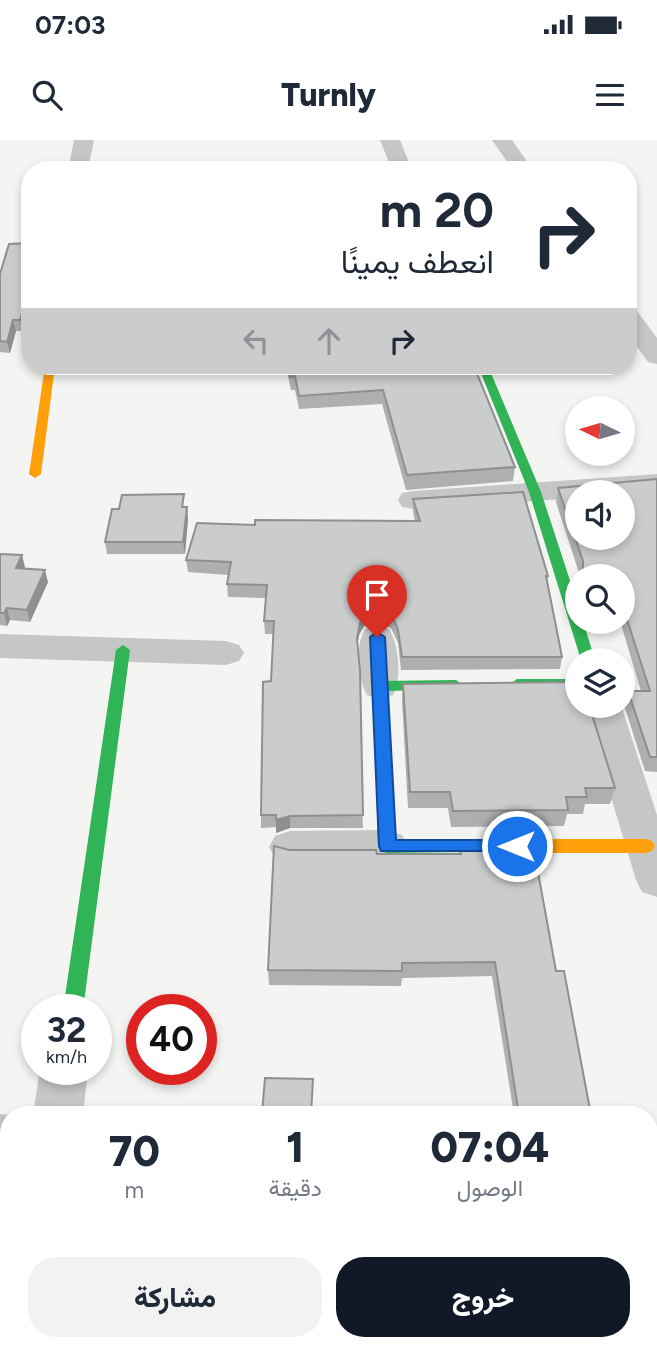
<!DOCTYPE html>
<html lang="ar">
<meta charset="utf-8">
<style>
body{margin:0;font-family:Figtree,Vazirmatn,sans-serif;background:#f2f2f3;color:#1f2937;direction:rtl;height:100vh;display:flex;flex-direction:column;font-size:26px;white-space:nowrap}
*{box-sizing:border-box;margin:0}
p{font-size:23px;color:#747a83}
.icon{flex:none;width:38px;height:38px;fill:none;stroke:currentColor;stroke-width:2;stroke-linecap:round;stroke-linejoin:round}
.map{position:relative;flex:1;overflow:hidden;direction:ltr}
.sheet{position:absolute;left:0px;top:966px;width:658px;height:245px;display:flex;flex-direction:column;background:#fff;border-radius:28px 28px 0 0;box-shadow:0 4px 10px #0003;direction:rtl}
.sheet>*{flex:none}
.banner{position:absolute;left:21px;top:21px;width:616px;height:214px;border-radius:28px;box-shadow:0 4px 10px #0003;direction:rtl;background:#fff;color:#1f2937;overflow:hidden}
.needle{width:46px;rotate:275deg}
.fabs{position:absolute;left:565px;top:256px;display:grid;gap:14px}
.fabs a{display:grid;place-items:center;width:70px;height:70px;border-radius:50%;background:#fff;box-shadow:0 4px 10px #0003;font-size:35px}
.speed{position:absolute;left:21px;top:854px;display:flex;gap:14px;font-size:35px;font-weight:700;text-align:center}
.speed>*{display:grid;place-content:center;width:91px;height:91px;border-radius:50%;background:#fff;box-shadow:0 4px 10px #0003;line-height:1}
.speed small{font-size:18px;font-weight:400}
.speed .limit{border:10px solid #d22;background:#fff;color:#111}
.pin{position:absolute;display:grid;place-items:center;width:60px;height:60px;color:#fff;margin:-72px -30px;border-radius:50% 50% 50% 0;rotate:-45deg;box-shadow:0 0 7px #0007}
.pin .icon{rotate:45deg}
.me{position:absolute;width:77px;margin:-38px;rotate:270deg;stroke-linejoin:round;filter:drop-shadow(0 0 5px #0008)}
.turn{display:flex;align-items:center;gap:24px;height:147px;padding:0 28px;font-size:32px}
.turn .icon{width:91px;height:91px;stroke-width:2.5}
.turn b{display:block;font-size:49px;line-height:60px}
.lanes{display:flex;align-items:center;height:66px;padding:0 28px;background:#0003;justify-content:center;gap:35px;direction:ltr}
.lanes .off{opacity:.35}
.eta{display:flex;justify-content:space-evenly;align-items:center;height:119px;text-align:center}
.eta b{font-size:42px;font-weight:800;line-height:49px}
.primary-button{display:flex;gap:14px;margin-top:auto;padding:14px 28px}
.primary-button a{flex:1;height:80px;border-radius:28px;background:#111827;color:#fff;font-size:28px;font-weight:800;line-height:80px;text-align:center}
.primary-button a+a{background:#f2f2f3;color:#1f2937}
.status{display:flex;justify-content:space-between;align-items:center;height:49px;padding:0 35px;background:#fff;direction:ltr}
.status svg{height:19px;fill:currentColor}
header{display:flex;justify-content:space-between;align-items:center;height:91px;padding:0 28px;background:#fff;font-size:32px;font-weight:800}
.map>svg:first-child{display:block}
</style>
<div class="status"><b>07:03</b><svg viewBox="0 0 49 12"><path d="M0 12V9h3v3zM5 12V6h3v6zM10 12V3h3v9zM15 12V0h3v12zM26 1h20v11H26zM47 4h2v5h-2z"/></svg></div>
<header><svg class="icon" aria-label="menu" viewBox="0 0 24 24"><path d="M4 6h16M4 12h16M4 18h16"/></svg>Turnly<svg class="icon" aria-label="search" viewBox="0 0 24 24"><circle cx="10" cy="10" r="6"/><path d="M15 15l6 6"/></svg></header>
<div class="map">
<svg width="657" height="1211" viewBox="0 0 657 1211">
<rect width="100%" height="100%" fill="#f4f4f3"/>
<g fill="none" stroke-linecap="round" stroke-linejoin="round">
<!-- street -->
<path fill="#c5c7c7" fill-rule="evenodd" d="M74,0H94L88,30H68Z
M380,0H400L412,30H392Z
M492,0H512L533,30H513Z
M628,169L637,171L657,198V224L648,222L628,194Z
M657,334V352L623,354V352H578V358L413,369L402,367L398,360L402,353L413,351Z
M377,486L389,489C399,504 402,540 393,555L380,559L367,555C358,540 355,504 365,489Z
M0,494L226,501L239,505L244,513L239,521L226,525L0,518Z
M583,565H621L657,675V757L642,752L636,740Z
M387,690L402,695L408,706L402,717L387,722L290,723L275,718L269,707L275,696L290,691Z
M40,929H88L83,975H33Z
M0,974L12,975H9V1022H0Z"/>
<!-- fast -->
<path fill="#30b455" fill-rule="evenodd" d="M478,226H488L541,352L578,465V481H583L595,520H581L529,352Z
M123,505L130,510L83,870H63L116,510Z
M517,539H578V549L512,548L510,544Z
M456,540L463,545L461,549L388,551L395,699H534L540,701L543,706L540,711L387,713L381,711L378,706L373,546L380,541Z"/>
<!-- slow -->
<path fill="#ff9f0a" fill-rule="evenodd" d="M45,226H55L41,334L35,338L29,334Z
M534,699H646L652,701L655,706L652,711L646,713H534L528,711L525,706L528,701Z"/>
</g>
<!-- wall -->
<path fill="#afafaf" d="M9,104L22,191H16L10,213L0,212V134Z
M286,226H474L515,327L513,341L406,350L382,264L299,269L295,250H291Z
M657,339V632L645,631L624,565L628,551H641L620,481H623V436H580L556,362L558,348Z
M413,359L548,436L547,443L562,517L560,529L401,530L398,503L391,488L378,483L364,486L359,495L357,506L363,688H290L276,693V687L261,688V675L271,541L274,494H265L264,481L266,458L228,457L227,444L228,435L188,432L186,420L255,385L415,381L413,372Z
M185,367L188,379L185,414H107L105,402Z
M0,414L22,415L25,428L48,442L30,482L10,480L7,486L0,485Z
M403,544L570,549L615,648L610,664H585L583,674H567L564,686L451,687L448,668H408L402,561Z
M289,710L377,714H459L460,710L556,831L591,975H514L492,836L402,838L401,846L269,845L268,830Z
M265,938L312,975H262Z"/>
<!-- shaded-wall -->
<path fill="#8e8f8f" d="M30,147V164L22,191L20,180Z
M13,180L16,191L10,213L7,202Z
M187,367L188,379L185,414L183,402Z
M22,415L25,428L19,440L16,428Z
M45,430L48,442L30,482L27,470Z
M7,468L10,480L7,486L4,473Z
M378,471V483L364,486L359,495L356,512L357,499L360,482L365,474Z
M290,676V688L276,693V680Z"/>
<!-- building -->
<path fill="#cbcccc" stroke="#8e8f8f" stroke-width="2" fill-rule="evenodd" d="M393,24L395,30H290V26Z
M30,103V147L20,180H13L7,202L0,201V134L9,104Z
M288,226H474L515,327L407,335L383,250L299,256L295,236L290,237Z
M657,339V617H650L628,551H650L623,467V436H613L611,431L583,432V421L558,348ZM578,352H623V397H578Z
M523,352L548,436H546L562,517H402L398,490L392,475L378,471L365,474L360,482L357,499L360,531L363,675L290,676L276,680V675H261L263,542L271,541L274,481H264L267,445L227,444L231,422L186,420L197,383L255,385V380L420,381L413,359Z
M184,354L182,367H187L183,402H105L112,369H119L122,355Z
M0,414L22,415L16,428L45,430L27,470L7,468L4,473H0Z
M569,542L570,549H578V565H589L615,648H585L587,657H566L568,670L453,671L450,652H410L403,544Z
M274,706L289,710H376L377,714H461L460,710H534L556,831H564L591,975H519L495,822L402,823V831L268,830Z
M265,938L313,939L311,975L262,973Z"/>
<!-- route -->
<path fill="#1a73e8" stroke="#114b97" stroke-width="2" d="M377,492L385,497L396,700H517L523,702L526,706L523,711H381L379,706L370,497Z"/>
</svg>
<div class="fabs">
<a><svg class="needle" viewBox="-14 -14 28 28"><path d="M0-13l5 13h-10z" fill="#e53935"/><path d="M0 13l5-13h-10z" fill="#747a83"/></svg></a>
<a><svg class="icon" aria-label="sound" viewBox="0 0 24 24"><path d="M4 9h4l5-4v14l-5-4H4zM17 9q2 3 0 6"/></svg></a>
<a><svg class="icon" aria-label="search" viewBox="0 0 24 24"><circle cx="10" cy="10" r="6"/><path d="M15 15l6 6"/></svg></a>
<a><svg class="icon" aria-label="layers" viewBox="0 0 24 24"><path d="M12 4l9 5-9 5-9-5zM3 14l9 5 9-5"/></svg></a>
</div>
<div class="speed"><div>32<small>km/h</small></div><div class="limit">40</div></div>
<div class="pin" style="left:377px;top:497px;background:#d93025"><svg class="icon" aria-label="arrive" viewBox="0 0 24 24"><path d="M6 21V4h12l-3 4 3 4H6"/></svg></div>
<svg class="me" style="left:517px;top:706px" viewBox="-20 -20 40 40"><circle r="17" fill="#1a73e8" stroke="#fff" stroke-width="3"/><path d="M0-11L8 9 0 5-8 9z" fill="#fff"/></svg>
<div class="banner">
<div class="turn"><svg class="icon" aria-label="right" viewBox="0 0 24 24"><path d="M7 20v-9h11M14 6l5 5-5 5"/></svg><div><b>20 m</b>انعطف يمينًا</div></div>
<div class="lanes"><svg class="icon off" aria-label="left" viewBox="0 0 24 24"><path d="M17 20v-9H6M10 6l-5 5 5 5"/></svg><svg class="icon off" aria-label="ahead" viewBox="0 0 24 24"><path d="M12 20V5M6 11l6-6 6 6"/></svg><svg class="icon" aria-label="right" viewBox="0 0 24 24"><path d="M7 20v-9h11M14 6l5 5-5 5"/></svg></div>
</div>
<section class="sheet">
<div class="eta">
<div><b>07:04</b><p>الوصول</p></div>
<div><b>1</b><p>دقيقة</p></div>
<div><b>70</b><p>m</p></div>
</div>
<div class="primary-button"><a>خروج</a><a>مشاركة</a></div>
</section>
</div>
